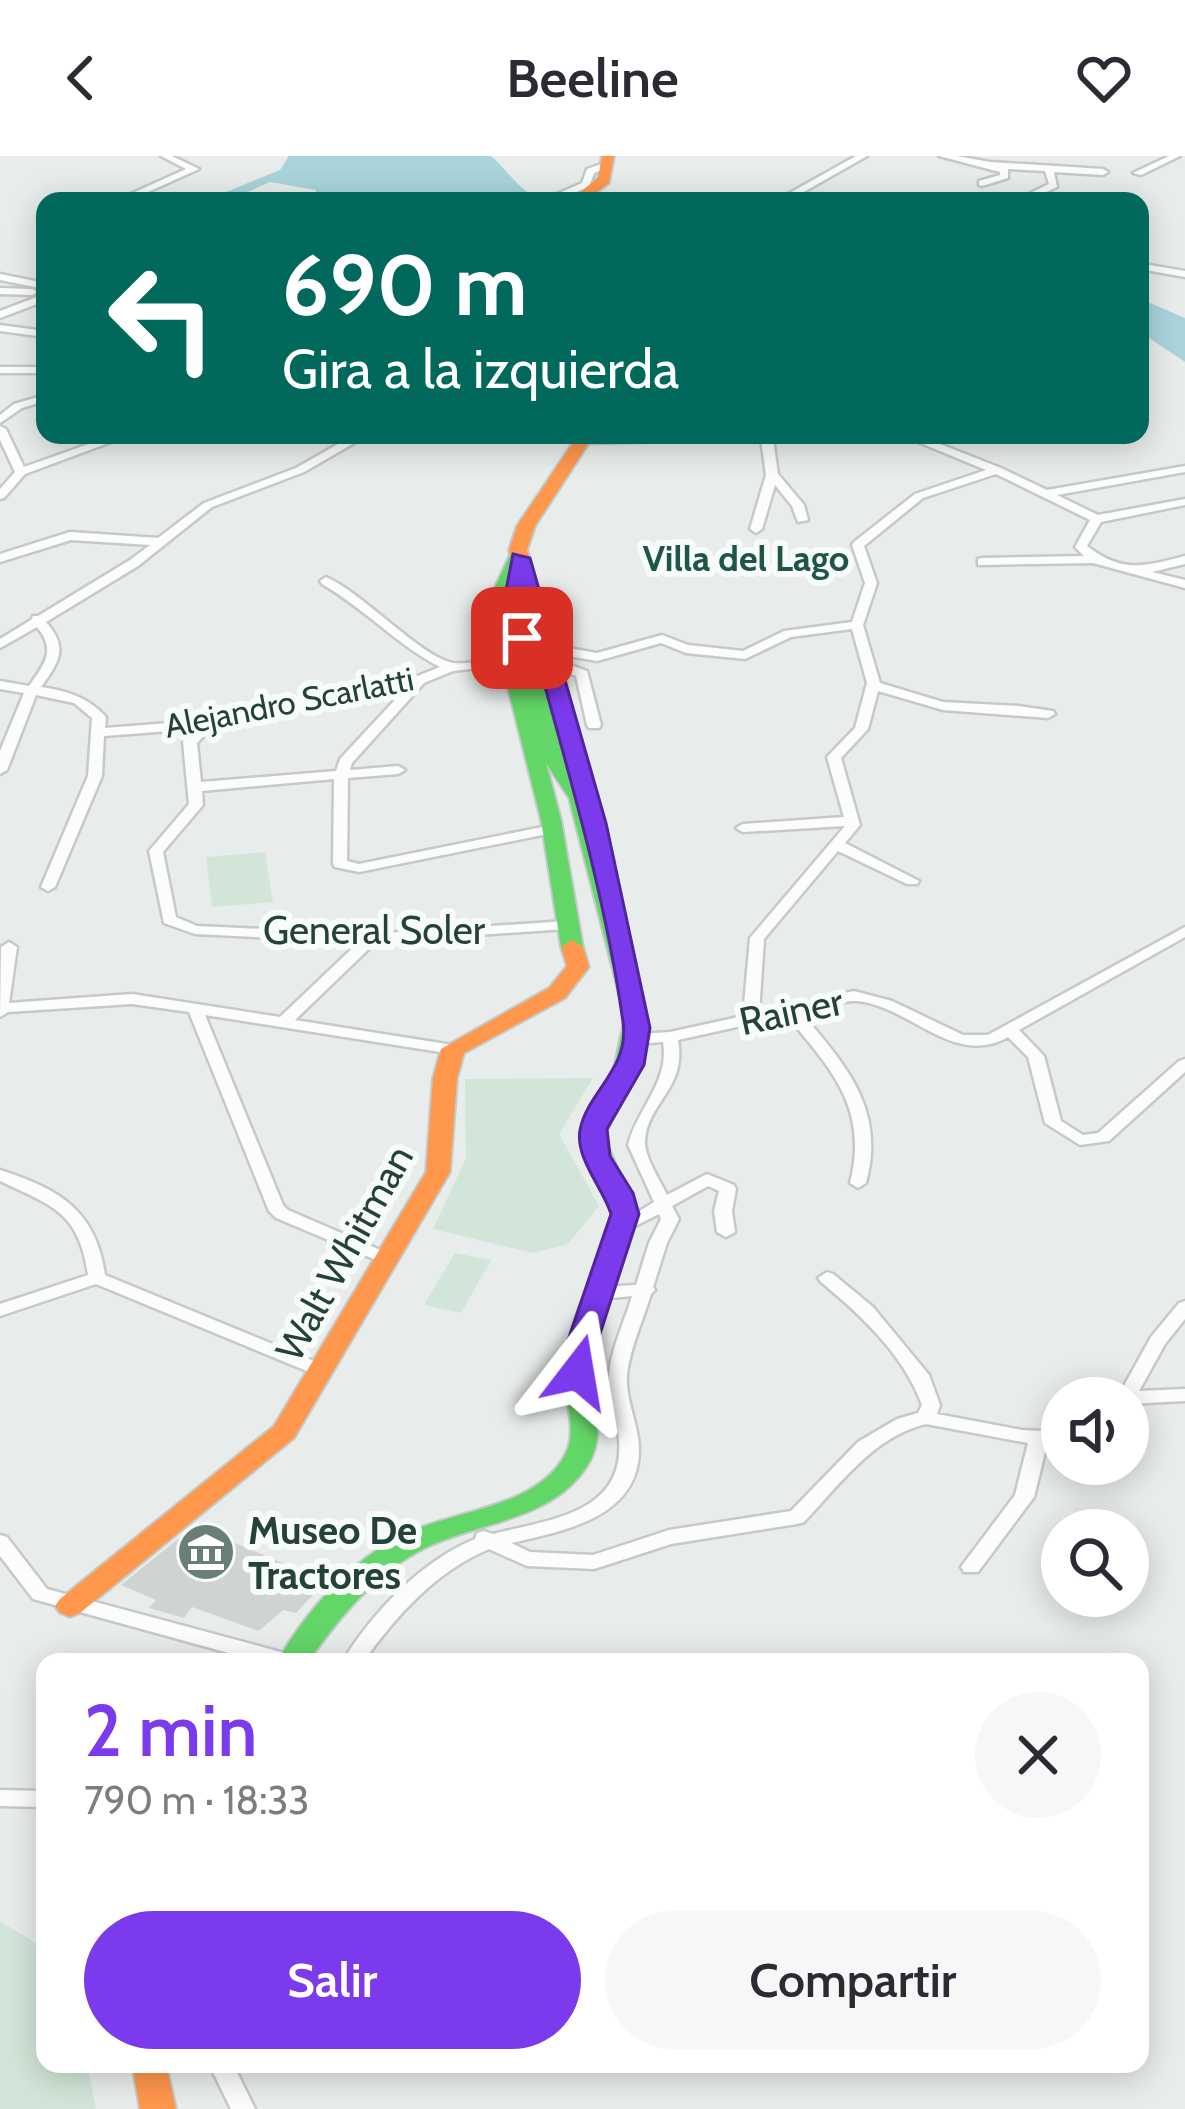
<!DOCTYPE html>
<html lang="es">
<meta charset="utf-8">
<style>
body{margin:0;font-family:Cabin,sans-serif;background:#f7f7f7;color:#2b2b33;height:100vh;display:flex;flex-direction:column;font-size:45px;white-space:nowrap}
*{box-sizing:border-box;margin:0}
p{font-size:39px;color:#7c7c81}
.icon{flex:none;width:66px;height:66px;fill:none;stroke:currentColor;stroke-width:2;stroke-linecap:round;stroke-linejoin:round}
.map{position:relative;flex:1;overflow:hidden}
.sheet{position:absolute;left:36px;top:1497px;width:1113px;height:420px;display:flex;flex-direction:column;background:#fff;border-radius:24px;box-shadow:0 6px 30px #0003}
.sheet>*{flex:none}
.guide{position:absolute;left:36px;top:36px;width:1113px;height:252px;border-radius:24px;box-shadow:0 6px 30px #0003;background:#00695c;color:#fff;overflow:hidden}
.controls{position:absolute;left:1041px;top:1221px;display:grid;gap:24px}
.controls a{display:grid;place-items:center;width:108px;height:108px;border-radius:50%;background:#fff;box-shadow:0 6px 30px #0003;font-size:60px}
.pin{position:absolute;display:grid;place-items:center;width:102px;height:102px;color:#fff;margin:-51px;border-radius:24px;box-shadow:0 6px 18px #0006}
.me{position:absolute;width:132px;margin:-66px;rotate:14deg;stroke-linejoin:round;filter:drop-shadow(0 0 9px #0008)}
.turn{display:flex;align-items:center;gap:42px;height:252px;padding:0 48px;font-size:54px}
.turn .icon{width:156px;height:156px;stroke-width:2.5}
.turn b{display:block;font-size:84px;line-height:102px}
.round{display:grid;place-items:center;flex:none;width:126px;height:126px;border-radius:63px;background:#f7f7f7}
.headline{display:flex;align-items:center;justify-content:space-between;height:204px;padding:0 48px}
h1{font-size:72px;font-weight:600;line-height:90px;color:#7c3aed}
.cta{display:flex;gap:24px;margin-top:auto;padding:24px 48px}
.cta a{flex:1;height:138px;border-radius:72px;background:#7c3aed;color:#fff;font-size:48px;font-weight:600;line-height:138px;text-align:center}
.cta a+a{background:#f7f7f7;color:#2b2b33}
header{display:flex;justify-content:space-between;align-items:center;height:156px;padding:0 48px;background:#fff;font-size:54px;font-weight:600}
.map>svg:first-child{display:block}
</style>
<header><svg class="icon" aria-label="back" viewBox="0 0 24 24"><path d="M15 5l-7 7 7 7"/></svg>Beeline<svg class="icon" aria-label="heart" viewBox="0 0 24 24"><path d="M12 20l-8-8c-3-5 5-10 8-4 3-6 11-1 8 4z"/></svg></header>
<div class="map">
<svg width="1185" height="1953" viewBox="0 0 1185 1953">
<rect width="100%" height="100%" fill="#e8edeb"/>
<!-- green -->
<path fill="#d1e6d8" d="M265,696L273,746L212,751L206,701Z
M593,922L559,978L599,1050L568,1088L533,1097L433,1073L466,1002L465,923Z
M455,1097L491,1104L461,1157L424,1149Z
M0,1765L45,1793V1908H87L96,1953H0Z"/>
<!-- water -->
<path fill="#a9d4db" d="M289,0H491C511,17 519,37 546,45H314L316,34L270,26L229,44L221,38L280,14Z
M1140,137L1148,146L1185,162V206L1140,176Z"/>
<!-- building -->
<path fill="#cfd4d2" d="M194,1370L326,1425L296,1457L283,1454L259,1475L192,1451L184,1462L149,1452L156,1444L121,1429Z"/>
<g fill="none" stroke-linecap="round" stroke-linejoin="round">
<!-- street casing -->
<g stroke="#c5cac8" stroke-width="5">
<path id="street" d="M161,0H172L199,13L128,45H115L186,13Z
M856,0H867L793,42L799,45L779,43Z
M939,0H957L990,6L1103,13L1108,16L1103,19L1054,16L1057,31L1027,45H1014L1049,28L1045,15L1008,13V22L982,30L979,29V25L1000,19V16Z
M1169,0H1180L1141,19L1133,17Z
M607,6L612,9L610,11L594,17L589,31L558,43L550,41L582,27L587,13Z
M1143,108L1185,115V121L1140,113V109Z
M0,118L45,127V133L0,124Z
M0,132L32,133L37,136L32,139L0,138Z
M45,138V145L0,162V155Z
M0,169L45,175V181L0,175Z
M0,211H45V217H0Z
M45,239V245L22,252L0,267V259L14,248Z
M0,270L6,273L24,311L114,279H130L25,318L4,342L0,343V333L15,316L0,284Z
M354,279H368L304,316L212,351L138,410L46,466C69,492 59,506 41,531C67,535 88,541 106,561L105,572L208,564L415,521L440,511C397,489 364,452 322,428L320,425L326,421C363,437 423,503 454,507C475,509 501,501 522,499L528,503L522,507L453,515L424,527L352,607L350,614L398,610L405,614L398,618L348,622L347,705L359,708L552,669L557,670L559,673L557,676L359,716L335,711L333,708L334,623L202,635L203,649L163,696L176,761L197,770L372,778L566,765L573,769L566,773L376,786L295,864L459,890L461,893L453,898L205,859L283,1049L288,1054L394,1100L397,1104L394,1108L388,1109L276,1062L269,1055L189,856L132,848L8,856L0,861L1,791L9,786L17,791L9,847L132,838L280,861L359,786L195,778L164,767L149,695L189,648L183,586L196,573L104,580L102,620L55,731L48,735L41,731L88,620L92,562L74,547L36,539L7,614L0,618V595L24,537L0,533V525L29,530C44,508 57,495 37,471L0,492V483L31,464L33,460H38L130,404L150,389L71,384L0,406V398L70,376L158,382L204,347L296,312ZM407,531L340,603L336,615L201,626L197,587L212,571Z
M657,279H811L805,282L773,283L778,318L804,349L808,364L798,366L792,350L775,329L762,373L756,377L750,373L766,319L761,283L583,287L577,284L583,281Z
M901,279H917L1001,312L1047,334L1185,310V316L1057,339L1098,359L1185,343V349L1101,366L1087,390C1123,418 1145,410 1185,400V408L1152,416L1185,424V432L1093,407L978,409V403L982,402L1084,400L1075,391L1090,364L996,318L923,342L864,390L877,427L863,469L880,527L943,546L1018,550L1053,555L1055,558L1048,562L943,554L878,535L868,573L841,602L860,669L845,687L919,725L917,728H907L838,695L764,783L759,856L854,835L892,845L963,879H988L1185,771V781L1019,874L1044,900L1061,965L1083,979L1098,977L1179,905L1185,903V916L1109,985L1080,989L1045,967L1028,901L1008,881C954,912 910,850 857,845C840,844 818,853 801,856C846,910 886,953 866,1027L858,1032L850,1027C869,953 832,914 787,860L678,884C687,932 648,946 645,984C644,1001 660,1024 667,1039L707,1018L734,1029L736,1033L732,1055L735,1076L726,1081L717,1076L714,1055L719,1035L708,1030L672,1050L679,1063L667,1087L653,1131L655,1134L651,1138C643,1164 630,1192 627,1218C625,1243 638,1267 639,1291C641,1361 564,1375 511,1387L530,1396L593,1399L669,1374L791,1355L858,1286L897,1263L918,1257L922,1249C904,1199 861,1159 821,1126L818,1122L827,1116L833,1118L873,1151L929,1219L940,1249L937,1258L1022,1274L1062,1276V1288H1047L1034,1341L978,1416H964L961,1411L1015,1339L1028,1287L926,1268C874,1280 839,1329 804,1366L797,1368L671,1388L594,1413L527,1410L489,1393C436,1415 396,1460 363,1506H342C373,1456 420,1406 475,1383L477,1377L484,1375L493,1378C546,1364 625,1359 619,1284C618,1263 608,1242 609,1220C610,1195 625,1165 632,1140L600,1143L591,1137L600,1131L636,1129L649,1087L661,1063L659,1058L623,1076L614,1071L654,1046L628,989C637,953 670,925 663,886L637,888L629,883L637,878L670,876L743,860L750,782L845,670L743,676L736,672L743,668L844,661L827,601L855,572L867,527L852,473L791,481L745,503L686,497L661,487L597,505L546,496L540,492L546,488L597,497L662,479L688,489L743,495L784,475L852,466L865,427L852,389L854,386L915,338L986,314Z
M549,501L587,515L601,569L599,572H589L587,569L576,520L544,508V502Z
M0,1014C59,1033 96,1054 105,1119L326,1210L329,1214L326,1218H314L96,1128L0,1160V1148L88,1119C79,1056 53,1050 0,1025Z
M1185,1145V1163L1165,1188L1139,1235L1185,1233V1245L1128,1248V1242H1114L1120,1237L1151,1181L1179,1147Z
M0,1379L7,1381L47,1433L288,1498L295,1501L298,1506H261L33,1443L0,1400Z
M0,1634L45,1635V1651L0,1650Z
M209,1908H233L255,1953H231Z"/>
</g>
<!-- fast casing -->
<g stroke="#c3cbc8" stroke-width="4">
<path id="fast" d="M519,394L529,402L523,445L536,503L565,605L589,642L647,861L638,908L604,981L637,1058C625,1108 598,1155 592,1206C589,1239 607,1274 590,1305C556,1365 480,1365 425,1392C375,1417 339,1462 308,1506H277C306,1455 352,1403 405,1378C454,1354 539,1352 566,1297C578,1272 563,1242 565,1216C568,1161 599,1111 613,1058L580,981L615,908L625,861L569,642L546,607L561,664L583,791L572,798L561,791L541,664L487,448L510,399Z"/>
</g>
<!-- slow casing -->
<g stroke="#c3cbc8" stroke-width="4">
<path id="slow" d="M602,0H614L609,27L585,45H569L598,22Z
M578,279H594L535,370L527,394L596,640L586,646L576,640L509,394L517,370Z
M572,784L583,791L589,811L565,842L464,897L457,922L450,1016L294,1282L80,1457L70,1461L60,1457L55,1450L60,1443L274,1270L426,1016L433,922L441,893L549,832L567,810L561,791Z
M132,1908H166L176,1953H140Z"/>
</g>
<!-- street -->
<use href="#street" fill="#fcfcfc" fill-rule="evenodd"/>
<!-- fast -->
<use href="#fast" fill="#63d668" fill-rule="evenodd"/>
<!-- slow -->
<use href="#slow" fill="#ff974d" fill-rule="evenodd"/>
</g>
<!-- route -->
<path fill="#7c3aed" stroke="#51269a" stroke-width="3" d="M513,398L530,402L606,667L650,872L644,909L607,973L610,1000L633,1037L639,1058L597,1187L593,1216L578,1226L563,1216L567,1187L611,1058C603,1032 575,1002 580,974C587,936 630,913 623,866C605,736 566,609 532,483L522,488L512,482L504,445Z"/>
<!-- icons -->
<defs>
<g id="museum-disc" transform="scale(3)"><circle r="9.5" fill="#697e78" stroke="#f7fbf9"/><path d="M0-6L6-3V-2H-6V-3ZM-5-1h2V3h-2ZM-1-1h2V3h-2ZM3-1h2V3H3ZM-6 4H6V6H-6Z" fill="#fff"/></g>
</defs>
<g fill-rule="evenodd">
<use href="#museum-disc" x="206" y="1396"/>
</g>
<g text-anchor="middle" stroke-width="12" stroke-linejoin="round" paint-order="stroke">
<!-- far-street labels -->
<g font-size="33" fill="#24423a" stroke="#f7fbf9">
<text transform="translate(289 546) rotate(-11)" y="12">Alejandro Scarlatti</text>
</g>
<!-- far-neighbourhood labels -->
<g font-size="36" font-weight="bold" fill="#1f5548" stroke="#f7fbf9">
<text x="746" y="415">Villa del Lago</text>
</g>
<!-- street labels -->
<g font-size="39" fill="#24423a" stroke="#f7fbf9">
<text x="374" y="788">General Soler</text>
<text transform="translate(791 855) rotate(-12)" y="14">Rainer</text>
<text transform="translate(344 1097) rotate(-61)" y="14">Walt Whitman</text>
</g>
<!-- poi labels -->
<g font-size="39" font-weight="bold" fill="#24423a" stroke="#f7fbf9" text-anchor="start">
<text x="248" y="1388">Museo De<tspan x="248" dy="45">Tractores</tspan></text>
</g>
</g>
</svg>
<div class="controls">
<a><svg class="icon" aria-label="sound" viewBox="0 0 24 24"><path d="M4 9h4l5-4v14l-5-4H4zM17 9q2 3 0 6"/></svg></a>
<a><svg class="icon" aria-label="search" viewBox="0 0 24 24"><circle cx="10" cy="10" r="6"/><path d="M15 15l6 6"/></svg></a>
</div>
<div class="pin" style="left:522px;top:482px;background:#d93025"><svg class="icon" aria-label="arrive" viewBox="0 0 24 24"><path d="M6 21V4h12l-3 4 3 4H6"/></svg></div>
<svg class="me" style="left:578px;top:1216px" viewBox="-20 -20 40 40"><path d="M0-17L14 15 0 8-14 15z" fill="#7c3aed" stroke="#fff" stroke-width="4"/></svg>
<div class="guide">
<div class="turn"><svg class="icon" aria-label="left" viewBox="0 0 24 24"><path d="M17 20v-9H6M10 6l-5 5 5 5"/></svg><div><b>690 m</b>Gira a la izquierda</div></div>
</div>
<section class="sheet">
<div class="headline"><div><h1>2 min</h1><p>790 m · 18:33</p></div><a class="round"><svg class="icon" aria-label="close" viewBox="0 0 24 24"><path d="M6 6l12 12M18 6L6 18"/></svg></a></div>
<div class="cta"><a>Salir</a><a>Compartir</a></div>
</section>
</div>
